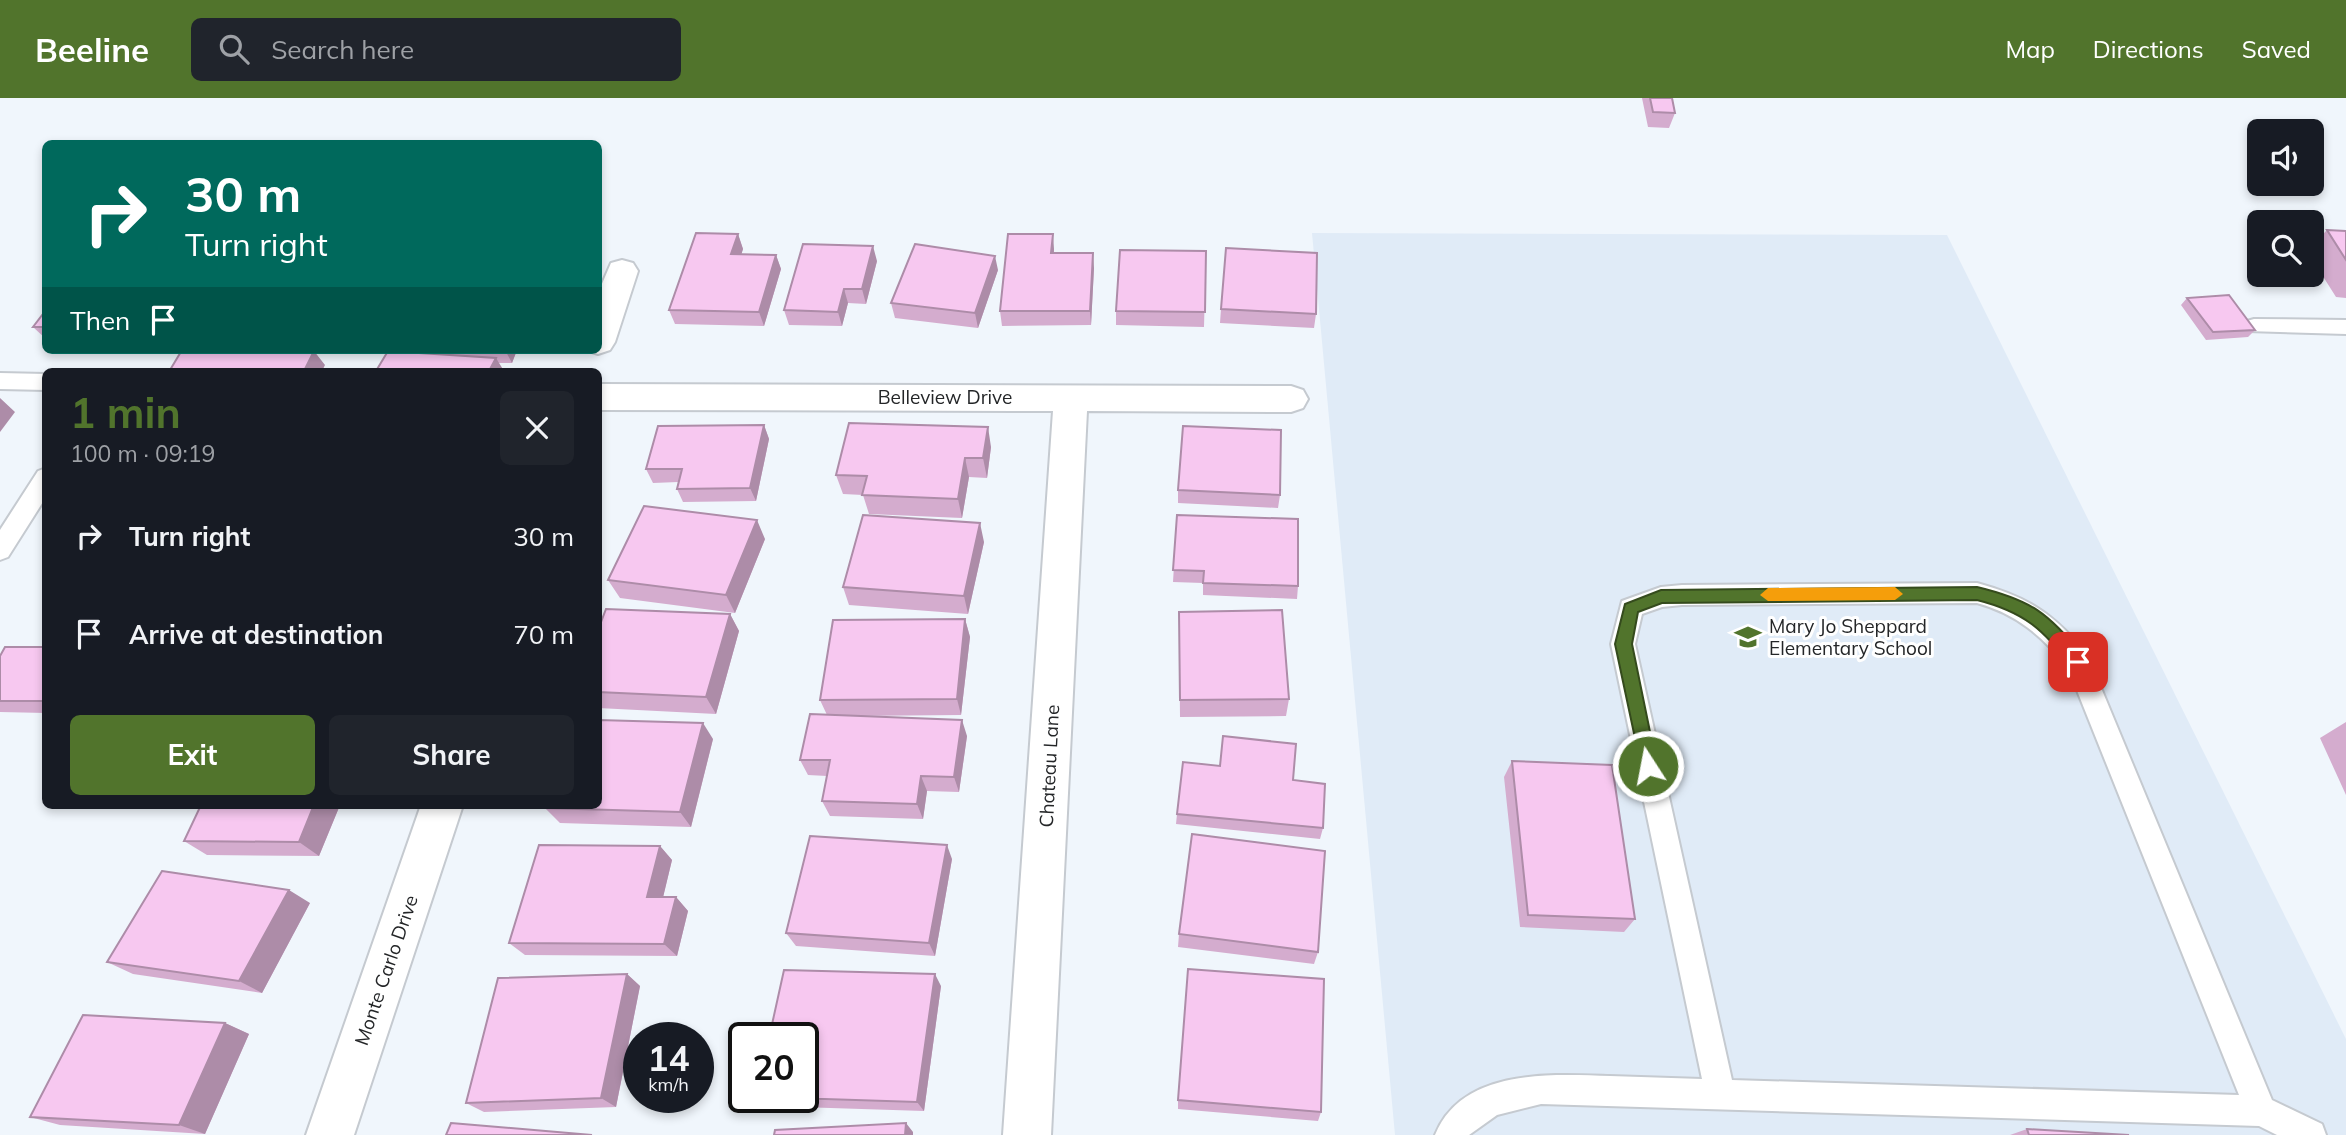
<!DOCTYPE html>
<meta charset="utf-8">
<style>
body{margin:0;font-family:Mulish,sans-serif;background:#20242c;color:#f1f3f6;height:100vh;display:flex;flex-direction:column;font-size:26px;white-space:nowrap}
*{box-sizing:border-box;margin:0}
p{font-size:23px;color:#9ea1a6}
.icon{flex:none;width:38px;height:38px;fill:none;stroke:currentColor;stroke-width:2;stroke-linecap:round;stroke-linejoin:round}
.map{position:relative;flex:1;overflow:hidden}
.side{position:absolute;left:42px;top:270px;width:560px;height:441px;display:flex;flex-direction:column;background:#171b24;border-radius:10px;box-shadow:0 4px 10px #0003}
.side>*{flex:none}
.banner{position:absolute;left:42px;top:42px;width:560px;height:214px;border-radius:10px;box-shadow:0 4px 10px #0003;background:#00695c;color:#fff;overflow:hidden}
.tools{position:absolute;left:2247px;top:21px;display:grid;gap:14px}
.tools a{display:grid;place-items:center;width:77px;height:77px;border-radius:10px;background:#171b24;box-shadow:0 4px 10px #0003;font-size:35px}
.speed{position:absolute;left:623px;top:924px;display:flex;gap:14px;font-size:35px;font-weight:700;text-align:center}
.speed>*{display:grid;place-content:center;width:91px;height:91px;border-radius:50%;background:#171b24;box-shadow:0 4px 10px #0003;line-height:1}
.speed small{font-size:18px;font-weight:400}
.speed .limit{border:4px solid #111;border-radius:10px;background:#fff;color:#111}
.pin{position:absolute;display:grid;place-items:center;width:60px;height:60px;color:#fff;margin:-30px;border-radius:14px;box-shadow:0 4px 10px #0006}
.me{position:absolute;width:77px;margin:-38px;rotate:349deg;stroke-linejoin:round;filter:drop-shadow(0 0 5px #0008)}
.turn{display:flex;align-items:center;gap:24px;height:147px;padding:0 28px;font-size:32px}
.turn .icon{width:91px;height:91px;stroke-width:2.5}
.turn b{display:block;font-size:49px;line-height:60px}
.then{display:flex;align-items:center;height:66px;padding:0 28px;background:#0003;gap:14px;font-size:26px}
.round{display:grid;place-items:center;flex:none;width:74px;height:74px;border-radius:10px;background:#20242c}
.headline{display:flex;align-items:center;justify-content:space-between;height:119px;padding:0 28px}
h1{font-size:42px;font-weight:700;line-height:52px;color:#51742c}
.primary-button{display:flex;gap:14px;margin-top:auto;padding:14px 28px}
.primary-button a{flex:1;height:80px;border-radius:10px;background:#51742c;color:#fff;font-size:28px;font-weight:700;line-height:80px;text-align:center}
.primary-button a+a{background:#20242c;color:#f1f3f6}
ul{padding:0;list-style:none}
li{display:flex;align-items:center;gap:21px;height:98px;padding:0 28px}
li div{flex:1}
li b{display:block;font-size:26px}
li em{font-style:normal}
header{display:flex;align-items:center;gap:42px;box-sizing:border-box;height:98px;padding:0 35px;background:#51742c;color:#fff}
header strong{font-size:33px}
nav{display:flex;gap:38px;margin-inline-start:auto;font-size:24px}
.search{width:490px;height:63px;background:#20242c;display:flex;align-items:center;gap:18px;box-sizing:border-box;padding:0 24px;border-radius:10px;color:#9ea1a6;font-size:26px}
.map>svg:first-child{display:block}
</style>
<header>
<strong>Beeline</strong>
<div class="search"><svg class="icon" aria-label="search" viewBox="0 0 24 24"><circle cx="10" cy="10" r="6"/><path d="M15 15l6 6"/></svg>Search here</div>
<nav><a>Map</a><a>Directions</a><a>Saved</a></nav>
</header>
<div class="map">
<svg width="2346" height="1037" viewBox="0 0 2346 1037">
<rect width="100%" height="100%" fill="#f0f6fc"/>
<!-- built -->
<path fill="#e0ebf7" d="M1312,135L1947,137L2346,941V1037H1395Z"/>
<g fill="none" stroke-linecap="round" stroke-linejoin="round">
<!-- lane casing -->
<g stroke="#c5cad0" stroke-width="4">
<path id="lane" d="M2254,221L2346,222V236L2247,233L2244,228L2247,223Z
M0,275L46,276V292L0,291Z
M46,370V399L8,459L0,462V432L38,373Z
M1977,485C2028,499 2053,515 2087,556L2272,1002L2322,1026L2326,1037H2277L2259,1028L1541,1006L1497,1017L1469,1037H1435C1462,970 1551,976 1610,978C1641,979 1671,980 1702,981L1611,546L1622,503L1661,489L1682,487ZM1977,505C2017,516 2042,538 2068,570L2239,997L1732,982L1635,546L1642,516L1662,509L1682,507Z"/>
</g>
<!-- street casing -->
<g stroke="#c5cad0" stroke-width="4">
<path id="street" d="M622,162L633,165L638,173L615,244L610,252L598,256L586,252H598V195L611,165Z
M598,286L1291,288L1303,292L1308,301L1303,310L1291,314L1087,313L1051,1037H1003L1053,313L598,312Z
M421,707H463L354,1037H306Z"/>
</g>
<!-- lane -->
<use href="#lane" fill="#fff" fill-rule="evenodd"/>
<!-- street -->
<use href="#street" fill="#fff" fill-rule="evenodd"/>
</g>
<!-- wall -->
<path fill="#d4acce" d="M1642,0H1672L1675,15L1669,30L1648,29Z
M2327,132L2346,133V200L2336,199L2312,161V148Z
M738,136L743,151L741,156L776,157L781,171L764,228L675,226L669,212Z
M1054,151V155L1094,170L1091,227L1002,228L1000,213Z
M1206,153L1204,229L1116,227V213Z
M877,163L866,206L848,205L842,228L789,227L784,212Z
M998,172L978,230L895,220L891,205Z
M2187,200L2255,232L2248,239L2206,242L2181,207Z
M1221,211L1316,216L1314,230L1220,225Z
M46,212V241L33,229Z
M393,252H517L512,265H499L394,254Z
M764,327L769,341L756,403L683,404L677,391L678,384L653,385L646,371Z
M991,349L987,380L969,379L962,420L869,416L863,397L843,396L836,377Z
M1178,392L1280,397L1278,410L1178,405Z
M1177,417L1298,488L1297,501L1203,497V485L1173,484Z
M765,441L735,515L620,500L608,482Z
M984,444L968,516L849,507L843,489Z
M1179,514L1289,601L1286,618L1180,619Z
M730,516L739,533L716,616L598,610V532Z
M965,521L970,539L961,617L850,618L967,638L959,694L927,693L923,721L830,718L822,703L827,678L808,677L800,662L827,617L820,602Z
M46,549V615L0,614V558Z
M2346,624V697L2320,640Z
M713,641L691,729L560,725L545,710Z
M1512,663L1635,821L1624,834L1520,829L1504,679Z
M1220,668L1293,682L1323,730L1320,741L1176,726L1177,716Z
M201,707H340L319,758L207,757L184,743Z
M660,748L672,762L663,799H676L688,813L677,858L525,857L509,845Z
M952,761L935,858L796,848L786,835Z
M310,805L262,895L133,876L107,864Z
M1179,836L1318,854L1314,866L1178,849Z
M627,876L640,888L616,1009L484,1014L466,1005Z
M941,888L924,1013L768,1008L757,999Z
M225,925L249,936L205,1036L60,1027L30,1019Z
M1178,1002L1321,1014L1318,1023L1178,1011Z
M2027,1031L2129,1037H2010Z"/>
<!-- shaded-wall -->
<path fill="#ad8ca8" d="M738,136L743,151L737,171L731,156Z
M1053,136L1054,151L1053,170L1051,155Z
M873,148L877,163L866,206L862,191Z
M1093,155L1094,170L1091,227L1090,213Z
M776,157L781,171L764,228L759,214Z
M995,158L998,172L978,230L975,215Z
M844,191L848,205L842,228L838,214Z
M505,252H517L512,265Z
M314,253L325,267L322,273H304Z
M496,260L504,273H489Z
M0,300L15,314L0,334Z
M764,327L769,341L756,403L750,390Z
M988,329L991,349L987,380L983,360Z
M965,360L969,379L962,420L958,401Z
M757,422L765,441L735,515L726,497Z
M980,425L984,444L968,516L964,498Z
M730,516L739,533L716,616L706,599Z
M965,521L970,539L961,617L957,601Z
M962,622L967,638L959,694L954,679Z
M703,625L713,641L691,729L680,714Z
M921,678L927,693L923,721L917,706Z
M314,707H340L319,758L299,744Z
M947,747L952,761L935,858L929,845Z
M660,748L672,762L660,812L647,799Z
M289,792L310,805L262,895L239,883Z
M676,799L688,813L677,858L664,846Z
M627,876L640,888L616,1009L601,1000Z
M935,876L941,888L924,1013L917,1004Z
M225,925L249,936L205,1036L179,1027Z
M906,1025L913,1034V1037H905Z"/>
<!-- building -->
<path fill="#f7c8f0" stroke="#ad8ca8" stroke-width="2" d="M1650,0H1672L1675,15L1653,14Z
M2327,132L2346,133V162Z
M696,135L738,136L731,156L776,157L759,214L669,212Z
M1008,136H1053L1051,155H1093L1090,213H1000Z
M803,146L873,148L862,191H844L838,214L784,212Z
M915,146L995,158L975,215L891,205Z
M1226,150L1317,155L1316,216L1221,211Z
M1120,152L1206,153L1205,214L1116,213Z
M2229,197L2255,232L2213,234L2187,200Z
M46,212V229H33Z
M182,252H240L314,253L304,273L170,272Z
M388,253L496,260L489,273H376Z
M849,325L988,329L983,360H965L958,401L862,397L867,378L836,377Z
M764,327L750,390L677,391L682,371H646L658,328Z
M1183,328L1281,332L1280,397L1178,392Z
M644,408L757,422L726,497L608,482Z
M863,417L980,425L964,498L843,489Z
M1177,417L1298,421V488L1203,485L1204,473L1173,472Z
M606,511L730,516L706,599L598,594V532Z
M1282,512L1289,601L1180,602L1179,514Z
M965,521L957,601L820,602L833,522Z
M5,549H46V603H0V558Z
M810,616L962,622L954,679L921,678L917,706L822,703L830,662H800Z
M598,622L703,625L680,714L545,710L546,707H598Z
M1223,638L1296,646L1293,682L1325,686L1323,730L1177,716L1183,664L1220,668Z
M1512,663L1612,667L1635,821L1528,817Z
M201,707H314L299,744L184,743Z
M1192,736L1325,753L1318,854L1179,836Z
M810,738L947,747L929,845L786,835Z
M539,747L660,748L647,799H676L664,846L509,845Z
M162,773L289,792L239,883L107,864Z
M1188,871L1324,881L1321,1014L1178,1002Z
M784,872L935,876L917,1004L763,999H803V940H769Z
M627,876L601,1000L466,1005L498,880Z
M83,917L225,925L179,1027L30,1019Z
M451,1025L592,1037H446Z
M906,1025L905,1037H774L775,1032Z
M2027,1031L2129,1037H2029Z"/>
<!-- route -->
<path fill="#51742c" stroke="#354b1d" stroke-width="2" d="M1977,489C2031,502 2049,515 2084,559L2086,564L2084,569H2072C2043,531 2024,514 1977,502L1662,505L1638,514L1632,546L1657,668L1655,673L1648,675L1642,673L1615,546L1625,506L1661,492Z"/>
<!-- slow -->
<path fill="#f59e0b" d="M1895,489L1903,496L1895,502L1768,503L1760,497L1768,490Z"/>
<!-- icons -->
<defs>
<g id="school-bare" transform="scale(2.1)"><path d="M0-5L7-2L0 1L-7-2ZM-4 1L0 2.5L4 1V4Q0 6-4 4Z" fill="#51742c" stroke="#fff" stroke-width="2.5" paint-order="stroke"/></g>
</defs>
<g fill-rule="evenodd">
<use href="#school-bare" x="1748" y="539"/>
</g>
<g text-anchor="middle" stroke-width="6" stroke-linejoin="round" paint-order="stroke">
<!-- street labels -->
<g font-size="19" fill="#242628" stroke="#fff">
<text x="945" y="306">Belleview Drive</text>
<text transform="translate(1049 668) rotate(-87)" y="7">Chateau Lane</text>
<text transform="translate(386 872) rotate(-71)" y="7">Monte Carlo Drive</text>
</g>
<!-- poi labels -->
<g font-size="19" fill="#242628" stroke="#fff" text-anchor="start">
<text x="1769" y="535">Mary Jo Sheppard<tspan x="1769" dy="22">Elementary School</tspan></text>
</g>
</g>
</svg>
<div class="tools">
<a><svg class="icon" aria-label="sound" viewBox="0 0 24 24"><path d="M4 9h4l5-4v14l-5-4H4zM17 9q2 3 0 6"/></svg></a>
<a><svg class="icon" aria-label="search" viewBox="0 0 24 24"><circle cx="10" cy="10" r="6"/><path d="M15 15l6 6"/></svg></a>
</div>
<div class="speed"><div>14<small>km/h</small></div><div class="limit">20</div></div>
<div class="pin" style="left:2078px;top:564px;background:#d93025"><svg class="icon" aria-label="arrive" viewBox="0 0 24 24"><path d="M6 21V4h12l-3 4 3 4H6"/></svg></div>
<svg class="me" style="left:1648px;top:668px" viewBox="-20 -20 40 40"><circle r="17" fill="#51742c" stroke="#fff" stroke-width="3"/><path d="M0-11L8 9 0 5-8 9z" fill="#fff"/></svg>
<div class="banner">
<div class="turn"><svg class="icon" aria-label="right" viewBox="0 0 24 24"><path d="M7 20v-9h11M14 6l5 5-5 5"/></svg><div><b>30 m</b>Turn right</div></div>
<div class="then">Then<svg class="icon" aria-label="arrive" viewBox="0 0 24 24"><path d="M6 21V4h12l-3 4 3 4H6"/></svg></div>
</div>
<section class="side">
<div class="headline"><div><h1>1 min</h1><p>100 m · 09:19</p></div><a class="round"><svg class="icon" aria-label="close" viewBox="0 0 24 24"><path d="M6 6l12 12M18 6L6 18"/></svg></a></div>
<ul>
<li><svg class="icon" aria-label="right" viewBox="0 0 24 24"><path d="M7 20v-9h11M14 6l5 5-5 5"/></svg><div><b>Turn right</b></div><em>30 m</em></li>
<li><svg class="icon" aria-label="arrive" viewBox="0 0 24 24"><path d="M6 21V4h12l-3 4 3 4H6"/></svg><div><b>Arrive at destination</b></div><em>70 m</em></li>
</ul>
<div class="primary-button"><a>Exit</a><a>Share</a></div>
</section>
</div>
